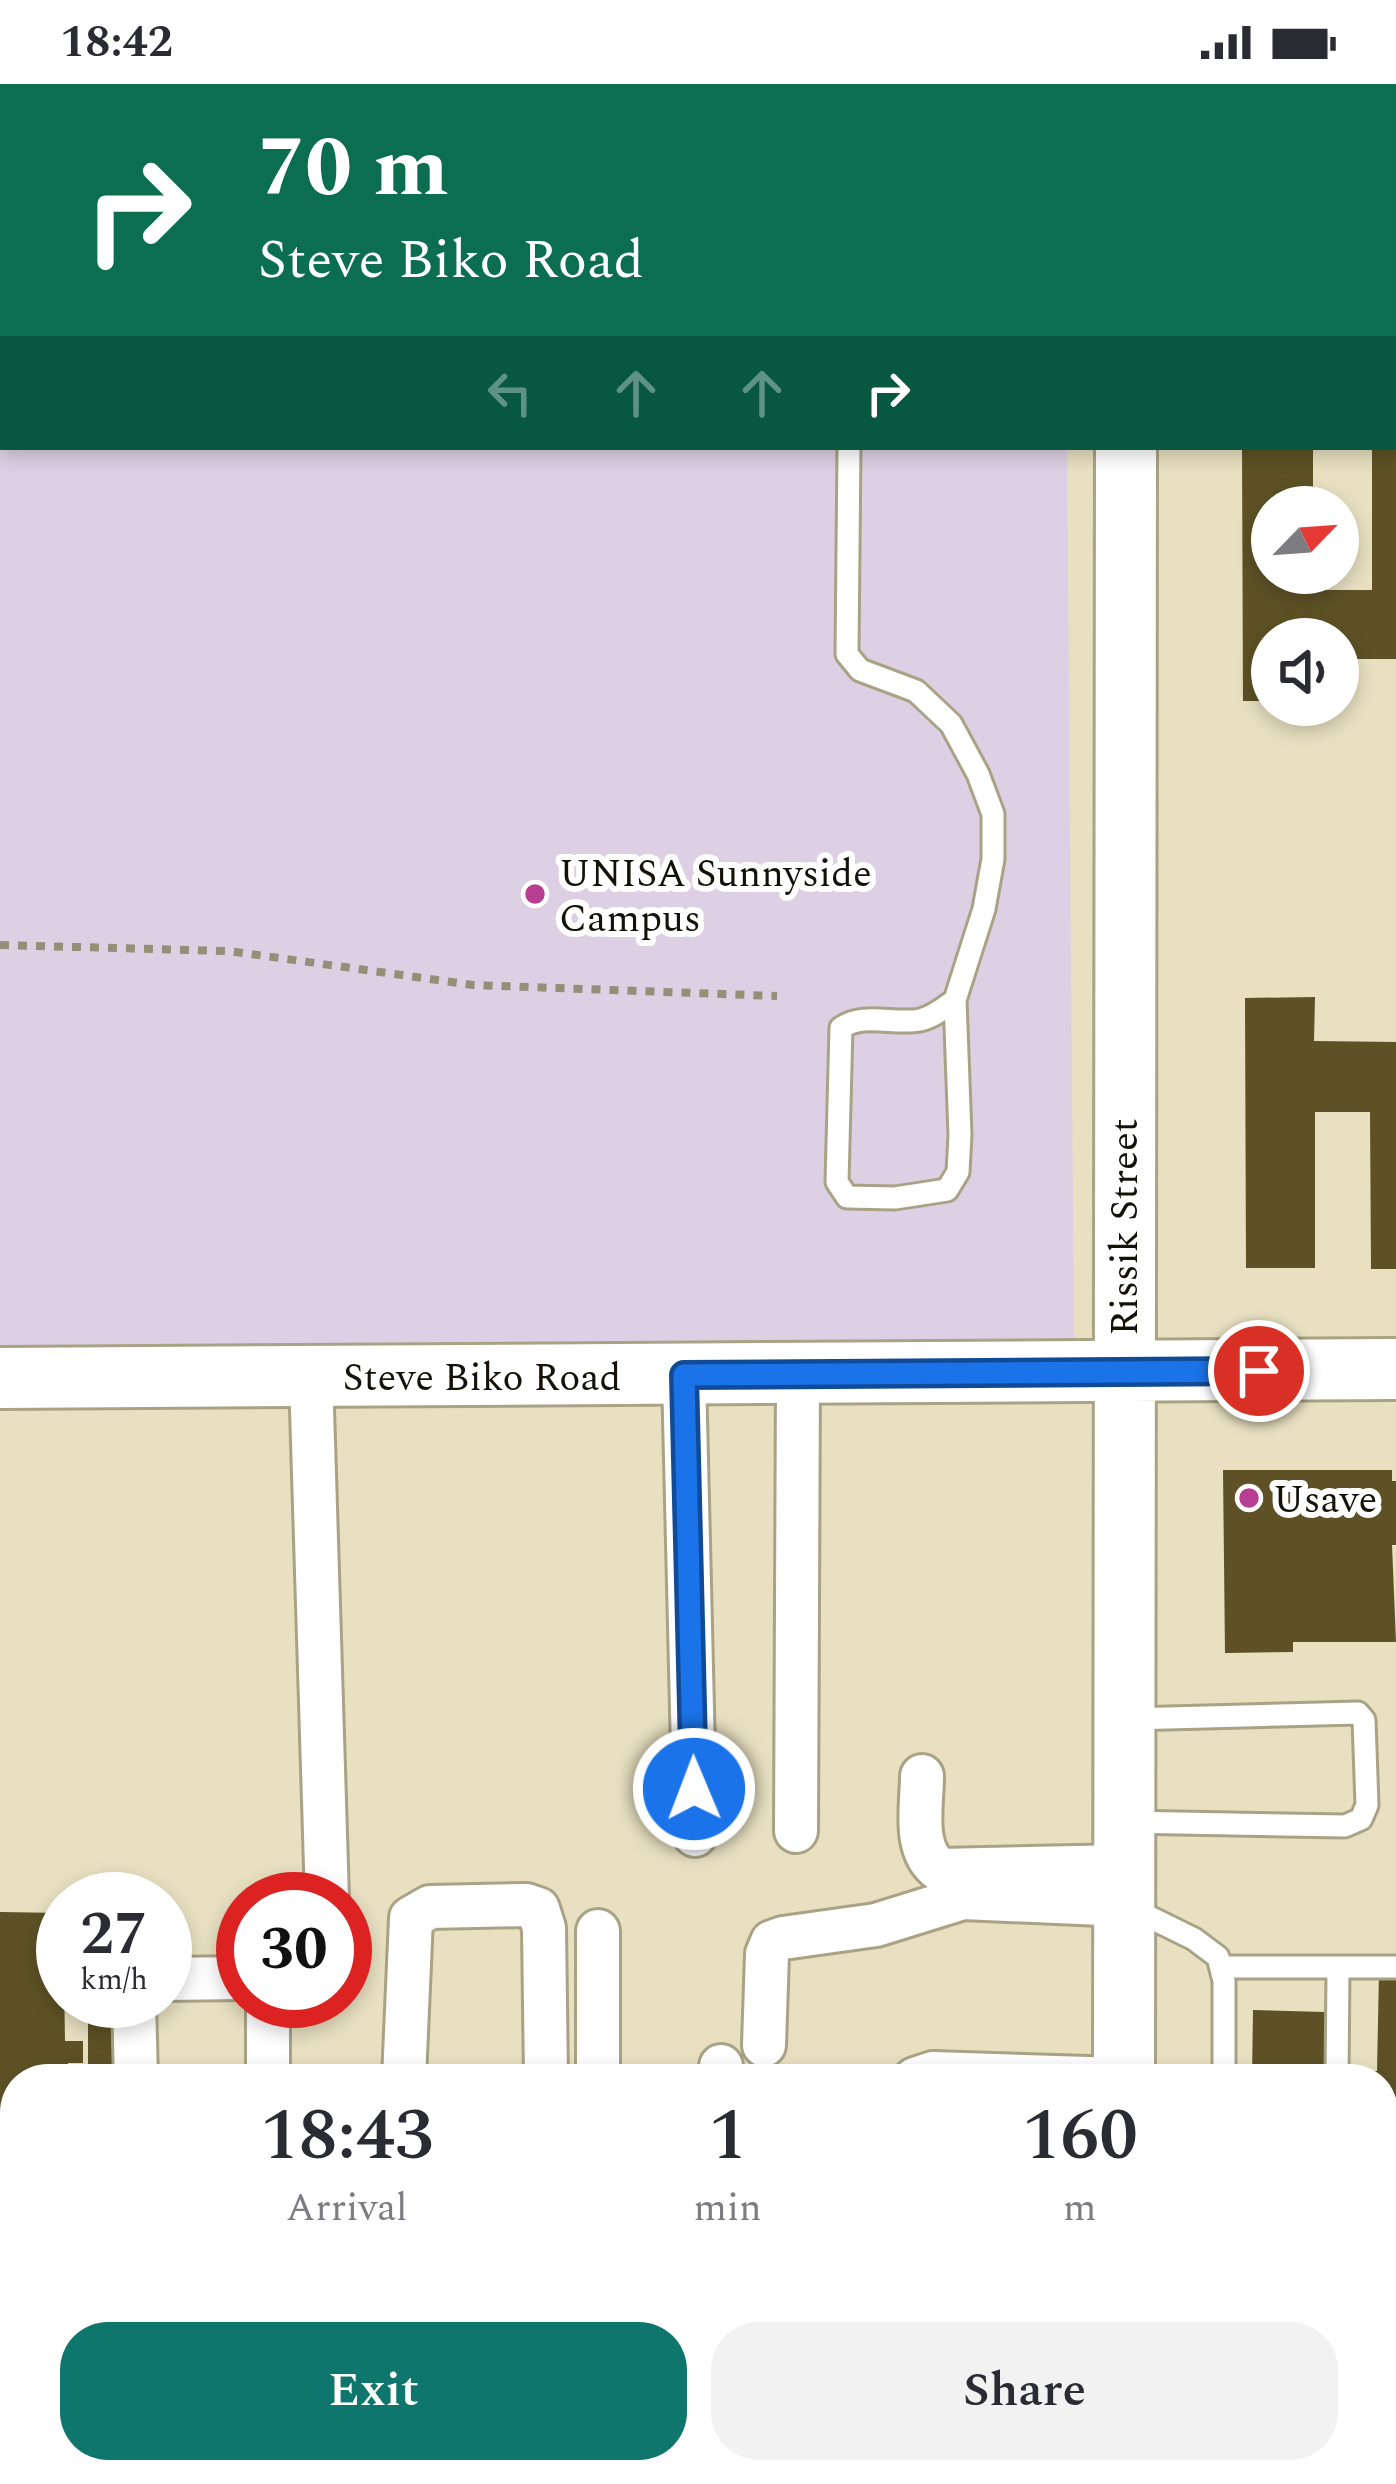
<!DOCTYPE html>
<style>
body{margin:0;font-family:Spectral,serif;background:#f2f2f3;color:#2b2b33;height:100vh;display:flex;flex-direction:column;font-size:45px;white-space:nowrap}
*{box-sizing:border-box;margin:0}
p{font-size:39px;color:#7c7c81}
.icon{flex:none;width:66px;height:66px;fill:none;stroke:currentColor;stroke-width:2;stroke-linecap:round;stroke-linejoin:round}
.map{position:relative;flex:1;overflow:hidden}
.sheet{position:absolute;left:0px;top:1980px;width:1398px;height:420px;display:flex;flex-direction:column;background:#fff;border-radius:48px 48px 0 0;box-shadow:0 6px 18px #0003}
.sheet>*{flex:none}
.hud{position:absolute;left:0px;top:0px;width:1398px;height:366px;box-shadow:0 6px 18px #0003;background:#0b6e4f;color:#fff;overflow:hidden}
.needle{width:78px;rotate:65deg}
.controls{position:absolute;left:1251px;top:402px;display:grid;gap:24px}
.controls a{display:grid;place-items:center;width:108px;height:108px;border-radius:50%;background:#fff;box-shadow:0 6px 18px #0003;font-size:60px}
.speed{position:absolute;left:36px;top:1788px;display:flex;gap:24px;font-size:60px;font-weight:700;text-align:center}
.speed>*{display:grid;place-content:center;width:156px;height:156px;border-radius:50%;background:#fff;box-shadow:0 6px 18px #0003;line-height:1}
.speed small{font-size:30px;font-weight:400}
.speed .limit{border:18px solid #d22;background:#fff;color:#111}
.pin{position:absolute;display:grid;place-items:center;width:102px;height:102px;color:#fff;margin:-51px;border:6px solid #fff;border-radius:50%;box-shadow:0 3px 12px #0007}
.me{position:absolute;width:132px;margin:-66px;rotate:359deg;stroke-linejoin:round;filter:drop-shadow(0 0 9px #0008)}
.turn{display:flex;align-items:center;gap:42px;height:252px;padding:0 60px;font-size:54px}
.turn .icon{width:156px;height:156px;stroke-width:2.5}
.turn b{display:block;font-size:84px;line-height:102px}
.lanes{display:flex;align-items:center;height:114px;padding:0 60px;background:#0003;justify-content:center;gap:60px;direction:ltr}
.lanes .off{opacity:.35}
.eta{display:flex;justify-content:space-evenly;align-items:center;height:204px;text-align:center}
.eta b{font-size:72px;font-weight:600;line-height:84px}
.cta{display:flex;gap:24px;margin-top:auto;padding:24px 60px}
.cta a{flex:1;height:138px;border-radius:48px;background:#0f766e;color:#fff;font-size:48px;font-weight:600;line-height:138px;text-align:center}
.cta a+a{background:#f2f2f3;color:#2b2b33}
.status{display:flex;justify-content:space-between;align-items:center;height:84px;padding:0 60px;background:#fff;direction:ltr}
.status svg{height:33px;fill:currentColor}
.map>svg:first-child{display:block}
</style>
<div class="status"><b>18:42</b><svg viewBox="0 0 49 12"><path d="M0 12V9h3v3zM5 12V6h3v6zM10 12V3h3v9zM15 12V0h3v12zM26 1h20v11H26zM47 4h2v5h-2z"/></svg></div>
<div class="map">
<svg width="1396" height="2400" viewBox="0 0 1396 2400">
<rect width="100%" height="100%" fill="#e8e0c1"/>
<!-- education -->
<path fill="#ded0e4" d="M0,0H1064L3,3V363H1067L1074,1258L0,1264Z"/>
<!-- building -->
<path fill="#5d5125" d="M1242,363H1313V423H1272V489H1313V506H1372V363H1396V575H1338V555H1272V617H1243Z
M1315,913L1314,957L1396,958V1185H1371L1370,1028H1315V1184H1246L1245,914Z
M1223,1386H1392V1397H1396V1461H1392L1396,1558H1293V1568L1225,1569Z
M0,1828L63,1829L65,1957H83V1979H68V1995H15V2107H0Z
M1379,1888H1396V2104H1383V1995H1252L1253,1926L1325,1928L1324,1987H1377Z
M88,1917H114V1995H88Z
M1343,2389H1396V2400H1342Z"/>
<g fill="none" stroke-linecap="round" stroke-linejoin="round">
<!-- lane casing -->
<g stroke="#a9a285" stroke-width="27">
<path id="lane" d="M849,363L847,570L860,586L916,607L951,640L978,690L993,730V775L984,825L955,916L960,1051L958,1088L947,1106L895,1114L847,1113L837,1098L841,944C863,928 894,941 920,936C933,933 944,924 955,916
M1125,1738L1345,1742L1361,1735L1367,1721L1364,1636L1358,1629L1130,1635
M1131,1824L1194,1855L1218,1873L1224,1897V1995
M1222,1883H1396
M1337,1995L1338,1886
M1383,2240L1396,2265"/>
</g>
<!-- street casing -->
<g stroke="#a9a285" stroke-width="48">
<path id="street" d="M1395,259H1396
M0,260H3
M684,1291L695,1751
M311,1292L327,1815
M922,1692C922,1722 912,1766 940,1786L1125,1782
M796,1747L798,1290
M598,1847V1995
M165,1895L243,1894
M134,1917L136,1995
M764,1961L767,1870L772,1858L783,1854L876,1841L963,1814L1125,1821
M721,1982V1995
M268,1995V1917
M404,1995L411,1834L430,1823L526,1821L538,1825L544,1844L546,1995
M915,1995L933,1989L1121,1995
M1319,2385L1320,2400
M767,2400L768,2385"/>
</g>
<!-- secondary casing -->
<g stroke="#a9a285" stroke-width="66">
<path id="secondary" d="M1126,0V3
M0,1294L1396,1285
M1124,1995L1126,363
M1383,2311H1396
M0,2323L15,2321
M1124,2400V2385"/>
</g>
<!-- path -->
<path stroke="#958f78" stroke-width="8" stroke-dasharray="9 9" stroke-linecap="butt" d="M0,861L229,867L473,901L777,912"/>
<!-- lane -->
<use href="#lane" stroke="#fff" stroke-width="21"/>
<!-- street -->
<use href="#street" stroke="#fff" stroke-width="42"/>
<!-- secondary -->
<use href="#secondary" stroke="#fff" stroke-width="60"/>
</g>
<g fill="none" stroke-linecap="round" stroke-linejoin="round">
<!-- route casing -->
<g stroke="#114b97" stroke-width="30">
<path id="route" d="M694,1705L684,1291L1259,1287"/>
</g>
<!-- route -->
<use href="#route" stroke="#1a73e8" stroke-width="21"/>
</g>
<!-- markers -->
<g fill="#b73e91" stroke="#fff" stroke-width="4.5">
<circle cx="535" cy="810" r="12"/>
<circle cx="1249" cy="1414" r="12"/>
</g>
<g text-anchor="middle" stroke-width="12" stroke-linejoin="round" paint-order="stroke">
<!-- poi labels -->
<g font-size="39" fill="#141106" stroke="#fff" text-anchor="start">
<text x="559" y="802">UNISA Sunnyside<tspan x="559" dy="45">Campus</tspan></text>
<text x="1273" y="1428">Usave</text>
</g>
<!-- street labels -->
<g font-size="39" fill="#141106" stroke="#fff">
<text transform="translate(1123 1143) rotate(-90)" y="14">Rissik Street</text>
<text x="482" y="1306">Steve Biko Road</text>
</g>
</g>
</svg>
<div class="controls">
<a><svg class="needle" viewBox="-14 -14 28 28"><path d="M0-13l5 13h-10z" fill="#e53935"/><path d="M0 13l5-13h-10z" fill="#7c7c81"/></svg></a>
<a><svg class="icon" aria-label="sound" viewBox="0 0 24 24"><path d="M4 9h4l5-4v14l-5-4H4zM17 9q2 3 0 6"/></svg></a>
</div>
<div class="speed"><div>27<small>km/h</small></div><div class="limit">30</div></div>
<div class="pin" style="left:1259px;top:1287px;background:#d93025"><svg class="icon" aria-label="arrive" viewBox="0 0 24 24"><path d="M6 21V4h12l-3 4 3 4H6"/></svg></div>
<svg class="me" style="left:694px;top:1705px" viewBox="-20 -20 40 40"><circle r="17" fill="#1a73e8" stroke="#fff" stroke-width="3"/><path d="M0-11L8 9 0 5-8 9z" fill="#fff"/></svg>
<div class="hud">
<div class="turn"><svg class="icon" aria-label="right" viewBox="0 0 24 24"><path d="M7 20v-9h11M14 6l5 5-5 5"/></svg><div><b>70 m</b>Steve Biko Road</div></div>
<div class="lanes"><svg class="icon off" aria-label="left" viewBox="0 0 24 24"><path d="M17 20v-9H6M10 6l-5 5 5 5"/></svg><svg class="icon off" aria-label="ahead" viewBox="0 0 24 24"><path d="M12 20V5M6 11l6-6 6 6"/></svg><svg class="icon off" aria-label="ahead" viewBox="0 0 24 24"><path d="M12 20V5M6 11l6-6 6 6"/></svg><svg class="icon" aria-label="right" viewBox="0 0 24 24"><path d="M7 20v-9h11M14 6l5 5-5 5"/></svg></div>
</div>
<section class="sheet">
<div class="eta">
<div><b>18:43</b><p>Arrival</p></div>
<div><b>1</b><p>min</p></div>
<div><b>160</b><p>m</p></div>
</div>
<div class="cta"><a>Exit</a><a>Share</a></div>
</section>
</div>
